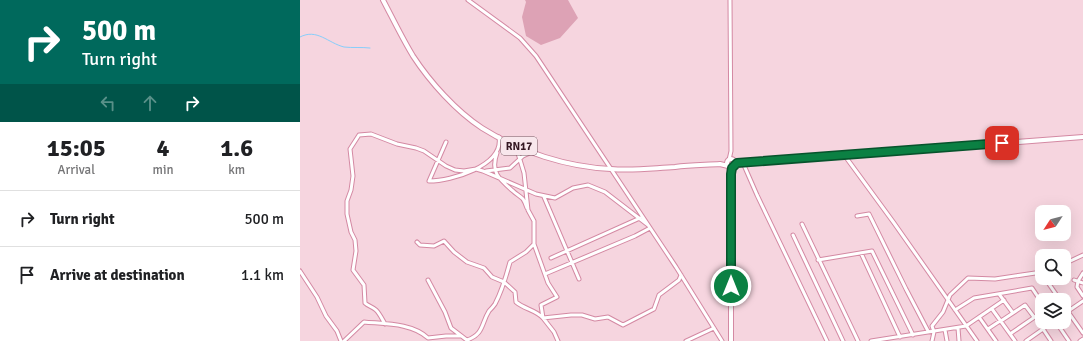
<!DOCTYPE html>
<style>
body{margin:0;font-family:Signika,sans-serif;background:#f2f2f2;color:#202124;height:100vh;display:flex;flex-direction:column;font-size:15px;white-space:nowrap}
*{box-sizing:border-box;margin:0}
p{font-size:13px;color:#757577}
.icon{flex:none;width:22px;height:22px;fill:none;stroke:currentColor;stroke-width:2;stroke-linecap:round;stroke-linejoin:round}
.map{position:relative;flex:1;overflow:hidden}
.sheet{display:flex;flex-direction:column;background:#fff;width:300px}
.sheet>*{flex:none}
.banner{background:#00695c;color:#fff;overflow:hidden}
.needle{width:26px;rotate:234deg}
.buttons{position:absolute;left:735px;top:205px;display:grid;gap:8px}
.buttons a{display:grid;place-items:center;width:36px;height:36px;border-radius:8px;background:#fff;box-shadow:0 4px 16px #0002;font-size:20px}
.pin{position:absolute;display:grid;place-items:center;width:34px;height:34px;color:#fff;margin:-17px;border-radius:8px;box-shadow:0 2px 6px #0006}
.me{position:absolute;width:44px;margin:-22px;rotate:0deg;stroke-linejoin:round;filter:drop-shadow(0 0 3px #0008)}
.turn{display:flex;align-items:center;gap:14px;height:84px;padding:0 16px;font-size:18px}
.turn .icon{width:52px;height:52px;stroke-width:2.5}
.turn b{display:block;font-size:28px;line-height:34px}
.lanes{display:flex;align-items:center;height:38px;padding:0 16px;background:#0003;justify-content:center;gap:20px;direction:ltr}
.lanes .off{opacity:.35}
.eta{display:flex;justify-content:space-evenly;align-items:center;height:68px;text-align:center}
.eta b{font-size:24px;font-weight:800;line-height:28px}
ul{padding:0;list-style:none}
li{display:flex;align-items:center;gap:12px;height:56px;padding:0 16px;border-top:1px solid #e0e0e0}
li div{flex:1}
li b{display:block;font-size:15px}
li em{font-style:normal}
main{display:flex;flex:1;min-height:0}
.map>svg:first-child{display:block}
</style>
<main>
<section class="sheet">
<div class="banner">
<div class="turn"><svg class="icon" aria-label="right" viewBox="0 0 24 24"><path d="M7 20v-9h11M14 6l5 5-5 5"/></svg><div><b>500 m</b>Turn right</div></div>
<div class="lanes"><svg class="icon off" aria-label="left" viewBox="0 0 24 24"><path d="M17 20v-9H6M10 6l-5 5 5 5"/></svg><svg class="icon off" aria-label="ahead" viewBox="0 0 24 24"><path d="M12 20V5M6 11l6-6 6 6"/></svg><svg class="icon" aria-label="right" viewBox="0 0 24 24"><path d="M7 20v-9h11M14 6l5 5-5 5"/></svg></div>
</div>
<div class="eta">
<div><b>15:05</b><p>Arrival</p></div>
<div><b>4</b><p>min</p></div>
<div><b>1.6</b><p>km</p></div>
</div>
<ul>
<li><svg class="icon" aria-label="right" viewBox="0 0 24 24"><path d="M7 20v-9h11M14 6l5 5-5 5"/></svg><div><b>Turn right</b></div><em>500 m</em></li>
<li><svg class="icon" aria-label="arrive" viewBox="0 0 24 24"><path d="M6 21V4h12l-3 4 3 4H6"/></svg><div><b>Arrive at destination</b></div><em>1.1 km</em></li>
</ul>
</section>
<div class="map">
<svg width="783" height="341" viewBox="0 0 783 341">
<rect width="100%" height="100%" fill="#f6d5df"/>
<!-- green -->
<path fill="#dda2b5" d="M225,0H268L278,18L260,38L241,45L226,36L222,17L226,2Z"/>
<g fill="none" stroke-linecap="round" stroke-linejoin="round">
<!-- stream -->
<path stroke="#87cefb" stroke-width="1" d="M0,37C17,28 28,43 44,47C52,48 62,47 70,48"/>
<!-- minor casing -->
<g stroke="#d489a3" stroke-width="5">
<path id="minor" d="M168,0L220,38L236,56L376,267L422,341
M197,153C190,172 199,179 213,191C216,194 220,196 223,199C225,202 226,205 227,208
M545,156L594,223L677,341
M429,160L431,151L430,0
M443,163L457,195L527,341
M186,171L210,168L223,156L232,152
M129,181C151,181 204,166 199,137
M129,181L146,142
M244,197L279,279
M557,216L569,214L606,289L628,331
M502,224L558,341
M493,235L543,341
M117,242L120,245L134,246L144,241L154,252L167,262L184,268L192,277L204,282L215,292L216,302C224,309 236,310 243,318L271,315H282L295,319L308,317L323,325L354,309L359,295L379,280L381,275
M234,244L248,283L257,297L241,305L243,318L254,332L258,341
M561,253L600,337
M251,258L340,218
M518,260L572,251L613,335
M764,264L783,255
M0,271L17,297L26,316L37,331L41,341
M783,273L778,281L777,287L783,296
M245,274L335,236L350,228
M128,280L145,312L151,328L168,341
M774,280L783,283
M749,284L760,300
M699,294L713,313
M764,306L783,333
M692,309L715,341
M655,310L674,298L732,288L742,303
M764,314L783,301
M679,317L696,341
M756,322L769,341
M85,324C82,319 80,314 76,310C73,307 68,306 65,303L64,285L53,270L56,251L55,240L51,232L47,214V201L51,190L53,176L50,149L59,135L71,134L97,144L116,148L124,151L146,166L155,170L164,171L176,169L183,171L236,194L255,198L273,188L288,185L305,192L348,225
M658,328L659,341
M688,329L700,321H701L725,305L734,317
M743,329L751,341
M645,330L647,341
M710,334L742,312
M167,340C184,334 181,324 189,311C191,309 193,307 195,304C202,291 206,277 210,262L226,252L234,244V221L228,210L224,173L217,150L214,146
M44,341L64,322C85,324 112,323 128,338L146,336H161
M386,341L414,328
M571,341L666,326L704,300
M632,341L634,332L632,326L643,312L650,295L668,278L695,279L742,272
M726,341L753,322
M780,341L783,339"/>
</g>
<!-- major casing -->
<g stroke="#d489a3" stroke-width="6">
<path id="major" d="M83,0C93,19 102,38 113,56C130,82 156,111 182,128C220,152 267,167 311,169C333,171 354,168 375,167C390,165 405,165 420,164L428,166
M427 163a4 4 0 1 1 8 0a4 4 0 1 1-8 0Z
M434,161L443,163L783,137
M429,167L431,174V341"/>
</g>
<!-- minor -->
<use href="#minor" stroke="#fff" stroke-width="3"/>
<!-- major -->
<use href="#major" stroke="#fff" stroke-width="4"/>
</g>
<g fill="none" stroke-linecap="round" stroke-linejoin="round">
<!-- route casing -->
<g stroke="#07532c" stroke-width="10">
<path id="route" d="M431,286V174L432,168L437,163L702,143"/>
</g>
<!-- route -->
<use href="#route" stroke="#0b8043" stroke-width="7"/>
</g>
<g text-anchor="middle" stroke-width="4" stroke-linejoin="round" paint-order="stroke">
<!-- shield labels -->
<rect fill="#f8e7ec" stroke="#70565f" stroke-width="1" x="201" y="137" width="36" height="18" rx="3"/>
<g font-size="11" font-weight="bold" fill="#351823">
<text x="219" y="150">RN17</text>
</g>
</g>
</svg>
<div class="buttons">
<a><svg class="needle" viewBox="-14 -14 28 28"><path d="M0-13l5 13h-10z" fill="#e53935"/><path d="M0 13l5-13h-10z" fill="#757577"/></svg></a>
<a><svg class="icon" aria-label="search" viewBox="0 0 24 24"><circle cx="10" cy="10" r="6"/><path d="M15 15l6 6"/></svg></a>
<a><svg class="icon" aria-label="layers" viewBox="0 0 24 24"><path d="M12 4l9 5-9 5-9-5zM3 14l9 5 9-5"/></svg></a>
</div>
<div class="pin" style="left:702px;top:143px;background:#d93025"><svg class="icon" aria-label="arrive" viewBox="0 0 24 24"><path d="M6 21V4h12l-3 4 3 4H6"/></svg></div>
<svg class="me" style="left:431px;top:286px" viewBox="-20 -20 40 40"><circle r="17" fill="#0b8043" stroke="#fff" stroke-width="3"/><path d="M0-11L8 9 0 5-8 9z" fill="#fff"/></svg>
</div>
</main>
